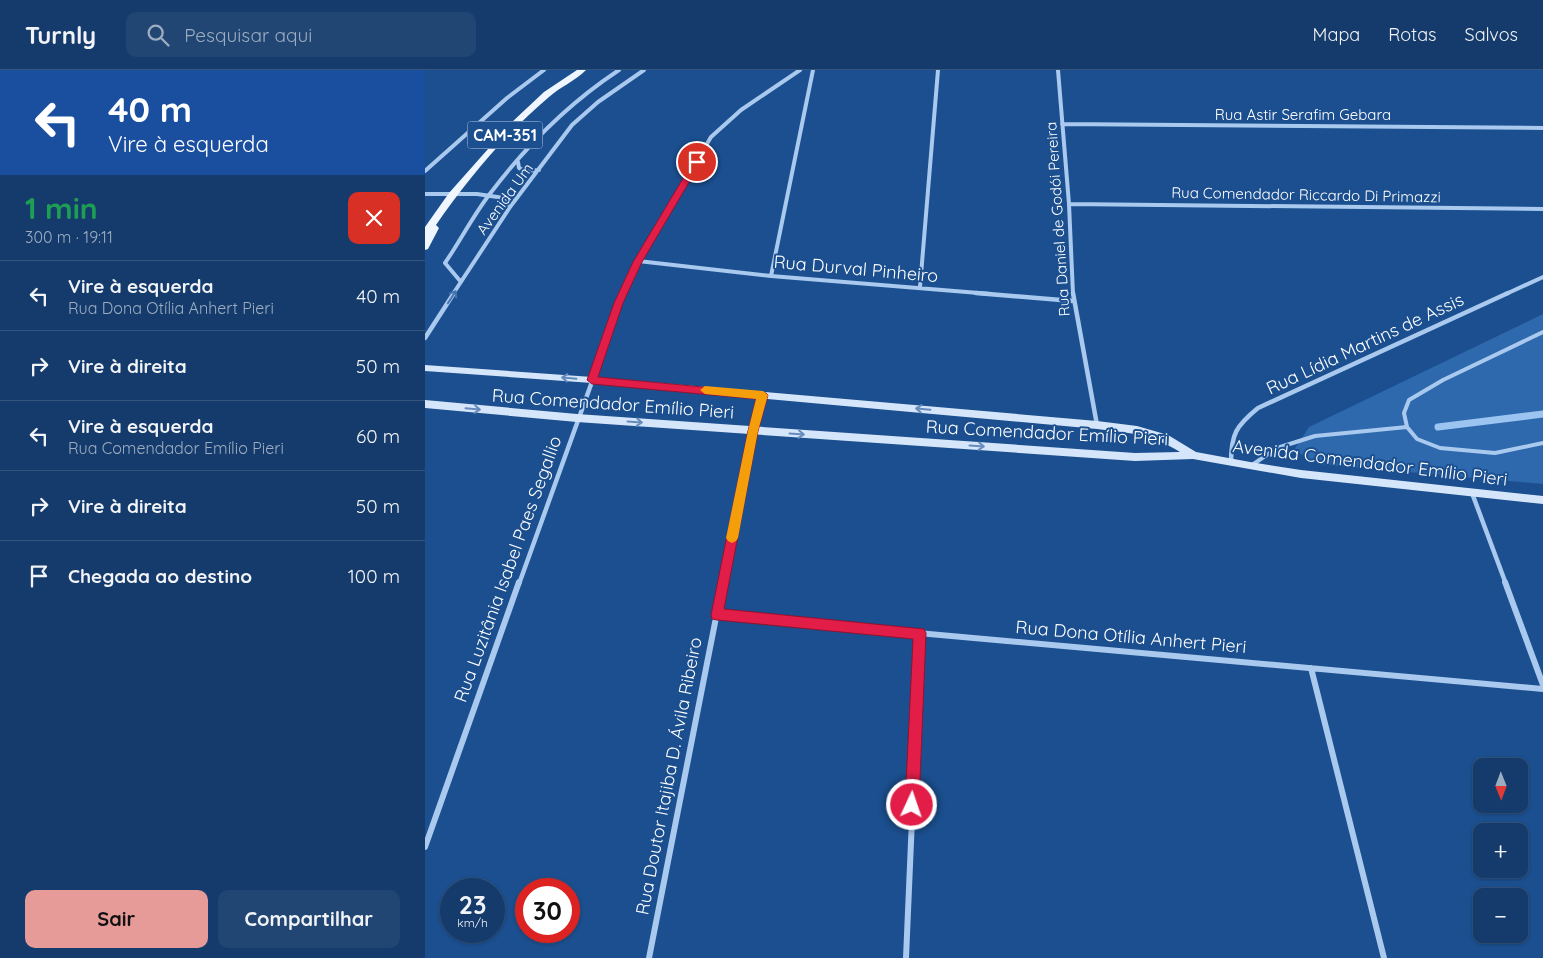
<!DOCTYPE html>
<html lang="pt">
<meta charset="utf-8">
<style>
body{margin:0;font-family:Quicksand,sans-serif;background:#214673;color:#f1f3f6;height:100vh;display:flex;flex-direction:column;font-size:19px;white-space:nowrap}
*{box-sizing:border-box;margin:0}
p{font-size:16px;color:#9dadc1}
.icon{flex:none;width:28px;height:28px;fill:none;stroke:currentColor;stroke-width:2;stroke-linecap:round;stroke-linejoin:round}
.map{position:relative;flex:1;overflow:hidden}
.panel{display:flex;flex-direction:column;background:#143b6b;width:425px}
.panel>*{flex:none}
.top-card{background:#1a4fa0;color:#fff;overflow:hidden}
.needle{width:32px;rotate:179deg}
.tools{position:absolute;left:1048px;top:688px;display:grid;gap:10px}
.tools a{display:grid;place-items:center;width:55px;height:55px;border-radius:10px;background:#143b6b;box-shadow:0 1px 4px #0004,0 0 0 1px #33557e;font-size:25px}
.speed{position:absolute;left:15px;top:808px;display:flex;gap:10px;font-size:25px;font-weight:700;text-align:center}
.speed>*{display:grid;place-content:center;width:65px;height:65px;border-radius:50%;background:#143b6b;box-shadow:0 1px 4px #0004,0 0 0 1px #33557e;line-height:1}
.speed small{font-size:12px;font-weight:400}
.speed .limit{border:8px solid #d22;background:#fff;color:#111}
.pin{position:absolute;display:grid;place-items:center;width:42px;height:42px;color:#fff;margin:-21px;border:2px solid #fff;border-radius:50%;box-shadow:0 1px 5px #0007}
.me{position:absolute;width:55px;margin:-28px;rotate:3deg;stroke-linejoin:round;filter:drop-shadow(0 0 4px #0008)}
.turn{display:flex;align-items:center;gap:18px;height:105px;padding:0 25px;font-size:22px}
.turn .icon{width:65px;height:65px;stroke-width:2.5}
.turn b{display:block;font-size:35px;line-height:42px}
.round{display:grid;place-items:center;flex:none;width:52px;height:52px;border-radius:10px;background:#214673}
.headline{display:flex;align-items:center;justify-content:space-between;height:85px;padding:0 25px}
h1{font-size:30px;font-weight:700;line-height:38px;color:#1e9e55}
.action{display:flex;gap:10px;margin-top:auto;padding:10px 25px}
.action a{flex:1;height:58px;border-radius:10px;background:#e69b98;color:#111;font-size:20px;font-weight:700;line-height:58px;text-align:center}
.action a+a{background:#214673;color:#f1f3f6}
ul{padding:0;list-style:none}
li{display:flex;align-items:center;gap:15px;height:70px;padding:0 25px;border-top:1px solid #33557e}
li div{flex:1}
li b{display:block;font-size:19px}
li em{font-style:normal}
header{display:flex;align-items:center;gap:30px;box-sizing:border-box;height:70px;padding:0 25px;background:#143b6b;border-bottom:1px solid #33557e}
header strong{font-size:24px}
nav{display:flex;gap:28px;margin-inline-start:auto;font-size:18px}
.search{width:350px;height:45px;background:#214673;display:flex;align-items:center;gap:12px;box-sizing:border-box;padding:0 18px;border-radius:10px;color:#9dadc1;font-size:19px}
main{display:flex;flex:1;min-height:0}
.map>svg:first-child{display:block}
</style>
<header>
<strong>Turnly</strong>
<div class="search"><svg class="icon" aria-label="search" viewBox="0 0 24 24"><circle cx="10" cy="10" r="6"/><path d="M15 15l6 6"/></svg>Pesquisar aqui</div>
<nav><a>Mapa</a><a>Rotas</a><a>Salvos</a></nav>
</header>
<main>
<section class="panel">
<div class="top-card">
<div class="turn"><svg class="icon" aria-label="left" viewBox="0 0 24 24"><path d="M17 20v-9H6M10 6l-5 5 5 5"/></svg><div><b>40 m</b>Vire à esquerda</div></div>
</div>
<div class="headline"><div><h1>1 min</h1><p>300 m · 19:11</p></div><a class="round" style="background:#d93025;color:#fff"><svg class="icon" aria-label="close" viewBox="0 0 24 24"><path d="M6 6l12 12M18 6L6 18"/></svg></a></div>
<ul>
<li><svg class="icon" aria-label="left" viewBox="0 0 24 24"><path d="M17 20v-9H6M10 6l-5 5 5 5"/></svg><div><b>Vire à esquerda</b><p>Rua Dona Otília Anhert Pieri</p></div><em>40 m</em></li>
<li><svg class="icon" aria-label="right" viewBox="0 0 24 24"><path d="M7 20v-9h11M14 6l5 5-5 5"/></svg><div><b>Vire à direita</b></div><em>50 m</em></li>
<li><svg class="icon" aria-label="left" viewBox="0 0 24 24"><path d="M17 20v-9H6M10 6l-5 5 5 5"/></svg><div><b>Vire à esquerda</b><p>Rua Comendador Emílio Pieri</p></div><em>60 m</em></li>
<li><svg class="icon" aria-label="right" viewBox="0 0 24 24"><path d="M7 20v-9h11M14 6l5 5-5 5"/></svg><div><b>Vire à direita</b></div><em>50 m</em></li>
<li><svg class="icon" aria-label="arrive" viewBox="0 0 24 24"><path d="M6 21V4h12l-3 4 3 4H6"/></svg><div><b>Chegada ao destino</b></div><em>100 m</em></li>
</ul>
<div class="action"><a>Sair</a><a>Compartilhar</a></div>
</section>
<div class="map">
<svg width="1118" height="888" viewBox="0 0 1118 888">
<rect width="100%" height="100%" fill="#1b4f8f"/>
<!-- green -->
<path fill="#2e69ad" d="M1118,244V414L893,394L869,380L884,357Z"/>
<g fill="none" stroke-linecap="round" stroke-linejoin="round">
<!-- stream -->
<path stroke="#9cc4f0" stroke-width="7" d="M1013,357L1118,344"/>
<!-- lane -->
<path stroke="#a9c9ee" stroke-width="4" d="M1118,262L1018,310L984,330L979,343L982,357L992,369L1015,378L1070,383L1118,373
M827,395L852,378L890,366L982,357"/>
<!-- street-far2 -->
<path stroke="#a9c9ee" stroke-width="4" d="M633,0L644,134L648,224
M637,54L1118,58
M93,92L94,98L100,101L114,100
M0,101L82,28L119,0
M0,124H52L79,128L85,137
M644,134L1118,139
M213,191L346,206L566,224
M346,206L388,0
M36,212L20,193C35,171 48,146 64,125C100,77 144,33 194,0
M495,217L513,0
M28,224L85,137L147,55L173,32L219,0
M198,224L213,191L286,67L316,40L375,0
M1081,224L1118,207"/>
<!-- street-far1 -->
<path stroke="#a9c9ee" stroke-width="4.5" d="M551,223L648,231
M648,223L672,355
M0,268L29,223
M806,393C806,364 811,356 833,338L1083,223
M1047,423L1081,514
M94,514L199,223
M298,514L328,361L338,325"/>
<!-- street -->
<path stroke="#a9c9ee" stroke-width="6" d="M1080,512L1118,615
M292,545L1118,619
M886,598L959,888
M0,777L94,512
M224,888L298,512
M481,888L495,563"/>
<!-- secondary -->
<path fill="#d6e6fa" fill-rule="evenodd" d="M0,295L167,307L672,351L712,356L743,365L771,382L825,392L876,400L1118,426V434L876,408L768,389L710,391L152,352L0,338V330L152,344L710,383L755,382C726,364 705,363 672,359L167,313L0,301Z"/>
<!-- primary -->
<path fill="#f0f6ff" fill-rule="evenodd" d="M152,0H161C150,11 135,17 124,27C81,63 43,109 11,155L14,158L3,179L0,180V157L24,123L86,53L119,22Z"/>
</g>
<!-- one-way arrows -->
<defs><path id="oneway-shaft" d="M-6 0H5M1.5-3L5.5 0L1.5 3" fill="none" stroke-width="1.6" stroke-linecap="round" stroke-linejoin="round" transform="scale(1.25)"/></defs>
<use stroke="#4674ac" href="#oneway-shaft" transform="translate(27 227) rotate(-57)"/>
<g stroke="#668bba">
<use href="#oneway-shaft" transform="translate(144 308) rotate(-175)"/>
<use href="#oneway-shaft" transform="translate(48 339) rotate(5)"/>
<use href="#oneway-shaft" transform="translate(498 339) rotate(-175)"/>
<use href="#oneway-shaft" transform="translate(210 352) rotate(4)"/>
<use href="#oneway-shaft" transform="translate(372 364) rotate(4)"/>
<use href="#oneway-shaft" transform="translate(552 376) rotate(4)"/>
</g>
<!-- route -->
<path fill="#e11d48" stroke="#92132f" d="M269,90L276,92L217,192L198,233L173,307L341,323L343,325L333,361L299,539L499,559L501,563L494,735L492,740L487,742L482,740L480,735L488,569L292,550L287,549L286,545L323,361L331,329L167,314L162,310L189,233L208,192Z"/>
<!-- slow -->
<path fill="#f59e0b" d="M280,316L338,321L343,325L333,361L313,468L311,471L307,473L303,471L301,468L323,361L331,329L280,324L275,320Z"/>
<g text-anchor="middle" stroke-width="4" stroke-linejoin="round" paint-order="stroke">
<!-- far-street labels -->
<g font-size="15" fill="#fff" stroke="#1b4f8f">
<text x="878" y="50">Rua Astir Serafim Gebara</text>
<text transform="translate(881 125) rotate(1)" y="5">Rua Comendador Riccardo Di Primazzi</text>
<text transform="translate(80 129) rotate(-54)" y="5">Avenida Um</text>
<text transform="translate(633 149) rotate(-94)" y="5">Rua Daniel de Godói Pereira</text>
</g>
<!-- shield labels -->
<rect fill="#1b4f8f" stroke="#bbcadd" stroke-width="1" x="42.5" y="51.5" width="75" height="27" rx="4"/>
<g font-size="16" font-weight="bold" fill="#fff">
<text x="80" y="71">CAM-351</text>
</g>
<!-- street labels -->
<g font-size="18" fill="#fff" stroke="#1b4f8f">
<text transform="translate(431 199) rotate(5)" y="6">Rua Durval Pinheiro</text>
<text transform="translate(940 274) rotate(-25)" y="6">Rua Lídia Martins de Assis</text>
<text transform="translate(188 334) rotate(4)" y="6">Rua Comendador Emílio Pieri</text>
<text transform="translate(622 363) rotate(3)" y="6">Rua Comendador Emílio Pieri</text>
<text transform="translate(945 393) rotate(7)" y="6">Avenida Comendador Emílio Pieri</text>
<text transform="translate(83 499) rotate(-70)" y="6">Rua Luzitânia Isabel Paes Segallio</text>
<text transform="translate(706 567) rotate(5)" y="6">Rua Dona Otília Anhert Pieri</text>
<text transform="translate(244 706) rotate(-79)" y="6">Rua Doutor Itajiba D. Ávila Ribeiro</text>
</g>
</g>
</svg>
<div class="tools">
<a><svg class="needle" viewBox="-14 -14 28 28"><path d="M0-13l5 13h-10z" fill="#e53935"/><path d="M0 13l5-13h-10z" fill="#9dadc1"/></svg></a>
<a>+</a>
<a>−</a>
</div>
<div class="speed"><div>23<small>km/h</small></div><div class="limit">30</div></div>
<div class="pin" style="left:272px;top:92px;background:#d93025"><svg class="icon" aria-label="arrive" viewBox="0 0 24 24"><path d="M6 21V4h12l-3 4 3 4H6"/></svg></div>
<svg class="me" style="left:487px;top:735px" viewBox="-20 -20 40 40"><circle r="17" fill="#e11d48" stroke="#fff" stroke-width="3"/><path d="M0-11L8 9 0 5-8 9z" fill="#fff"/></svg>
</div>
</main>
